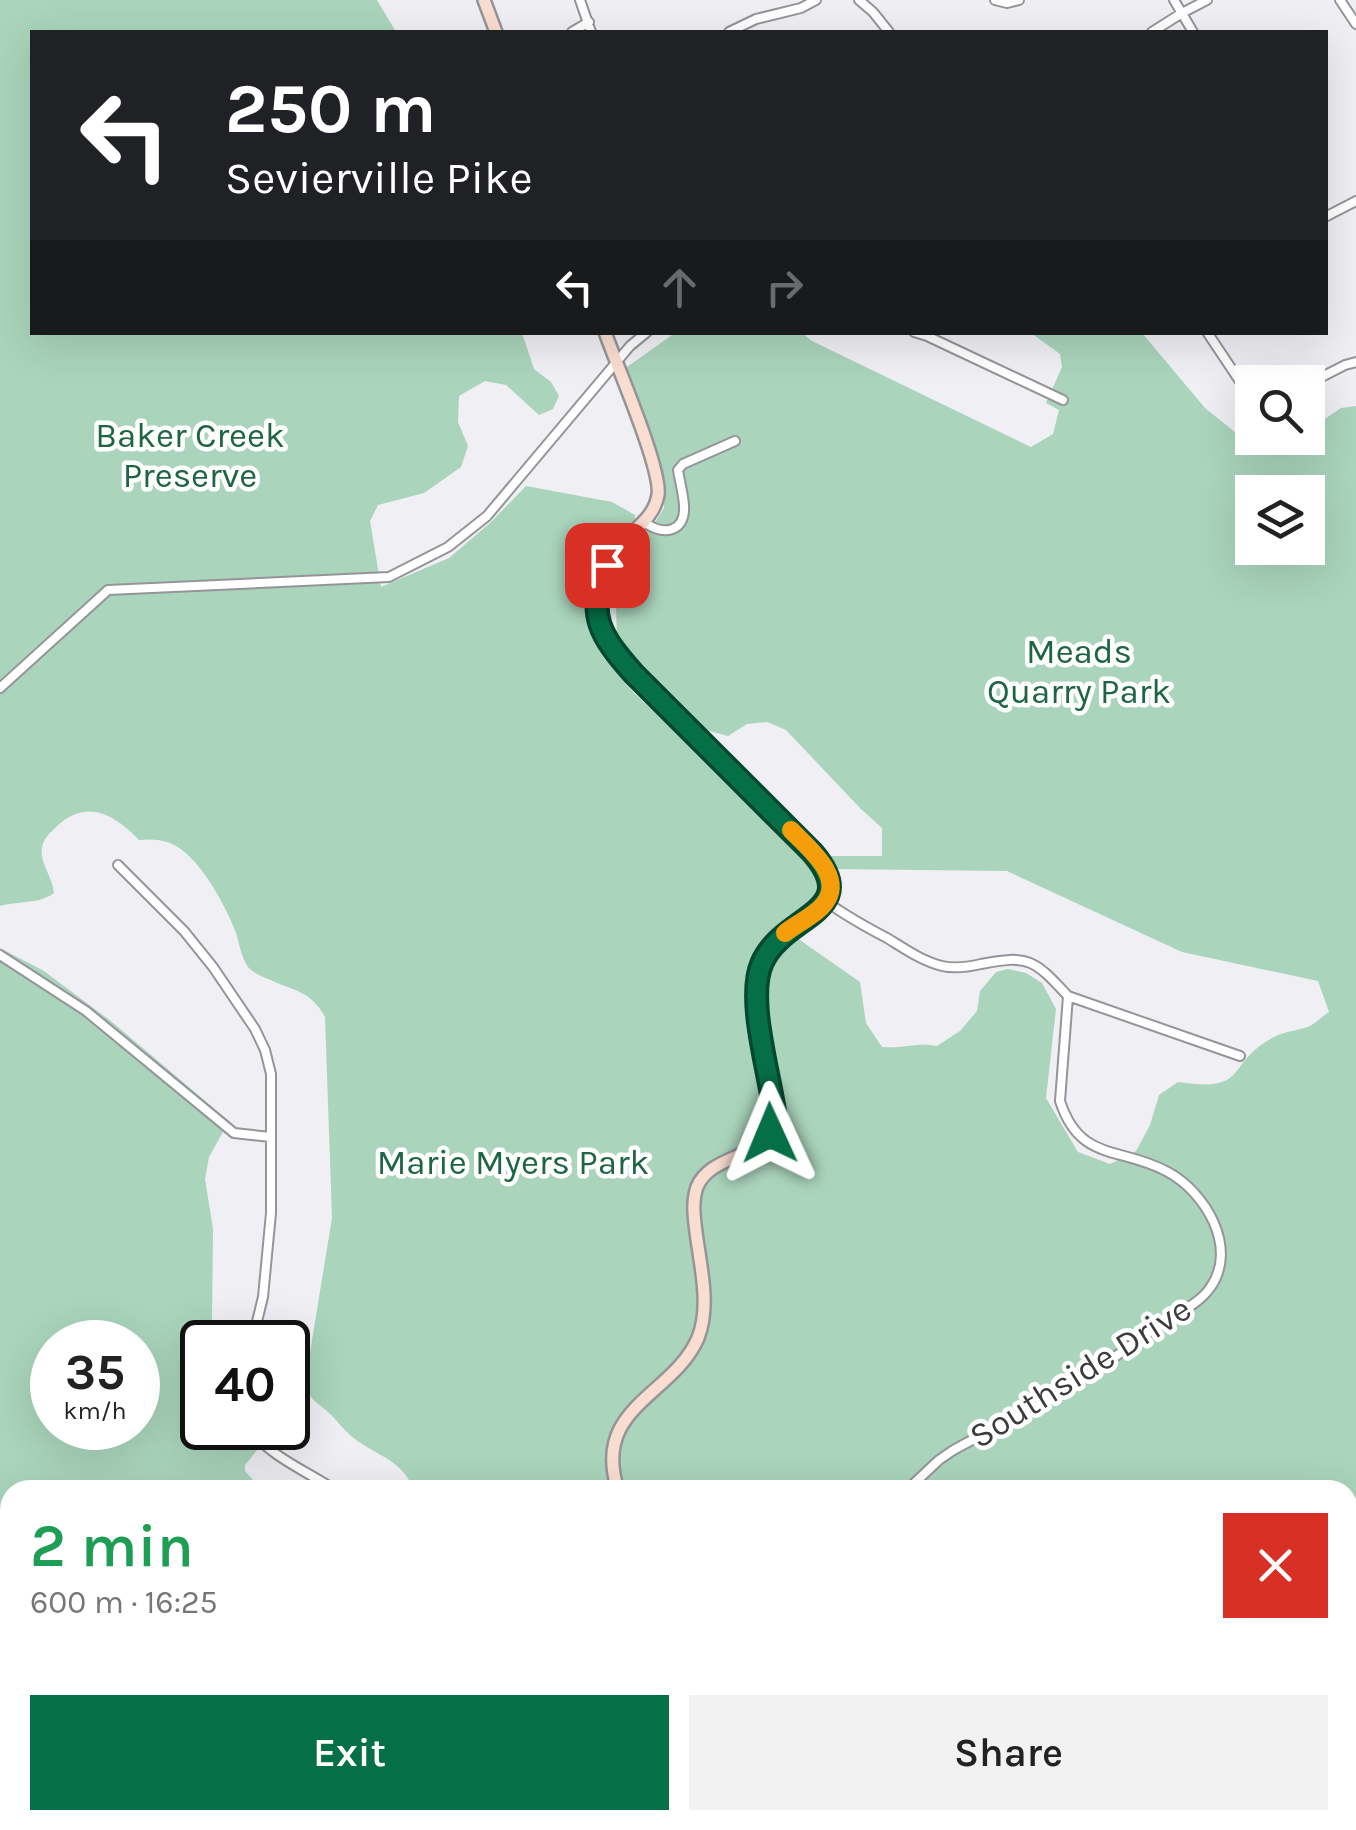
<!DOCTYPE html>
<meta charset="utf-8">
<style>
body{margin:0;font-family:Karla,sans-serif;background:#f2f2f2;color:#222;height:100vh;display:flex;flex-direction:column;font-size:38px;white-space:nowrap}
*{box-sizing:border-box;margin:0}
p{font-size:32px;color:#767676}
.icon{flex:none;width:55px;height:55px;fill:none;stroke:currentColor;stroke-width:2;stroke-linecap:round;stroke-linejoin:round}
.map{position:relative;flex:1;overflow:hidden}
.side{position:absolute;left:0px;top:1480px;width:1358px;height:350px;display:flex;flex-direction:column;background:#fff;border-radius:30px 30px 0 0;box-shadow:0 10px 40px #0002}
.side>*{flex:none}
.guide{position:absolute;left:30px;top:30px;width:1298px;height:305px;border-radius:0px;box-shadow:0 10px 40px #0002;background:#202124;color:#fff;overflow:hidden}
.controls{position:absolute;left:1235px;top:365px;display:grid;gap:20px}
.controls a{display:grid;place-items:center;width:90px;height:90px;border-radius:0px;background:#fff;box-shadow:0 10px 40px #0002;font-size:50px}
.speed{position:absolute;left:30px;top:1320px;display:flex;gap:20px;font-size:50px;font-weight:700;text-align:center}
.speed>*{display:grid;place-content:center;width:130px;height:130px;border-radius:50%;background:#fff;box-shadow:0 10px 40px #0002;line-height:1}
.speed small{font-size:25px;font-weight:400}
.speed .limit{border:5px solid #111;border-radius:15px;background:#fff;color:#111}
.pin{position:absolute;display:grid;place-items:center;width:85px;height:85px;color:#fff;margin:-42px;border-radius:20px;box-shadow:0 5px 15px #0006}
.me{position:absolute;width:110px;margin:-55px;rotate:359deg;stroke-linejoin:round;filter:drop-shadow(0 0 8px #0008)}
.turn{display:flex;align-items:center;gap:35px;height:210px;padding:0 30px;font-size:45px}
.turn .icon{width:130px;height:130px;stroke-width:2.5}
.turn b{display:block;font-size:70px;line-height:85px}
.lanes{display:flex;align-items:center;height:95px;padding:0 30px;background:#0003;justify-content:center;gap:50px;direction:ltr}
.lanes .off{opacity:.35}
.round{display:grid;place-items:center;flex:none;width:105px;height:105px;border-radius:0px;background:#f2f2f2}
.summary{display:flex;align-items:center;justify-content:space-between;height:170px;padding:0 30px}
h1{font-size:60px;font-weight:600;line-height:75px;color:#1e9e55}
.cta{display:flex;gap:20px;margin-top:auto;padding:20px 30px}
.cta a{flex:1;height:115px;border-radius:0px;background:#057048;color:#fff;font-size:40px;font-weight:600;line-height:115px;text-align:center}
.cta a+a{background:#f2f2f2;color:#222}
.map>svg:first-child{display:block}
</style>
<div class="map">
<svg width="1356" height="1830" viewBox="0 0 1356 1830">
<rect width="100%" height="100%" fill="#f0eff4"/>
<!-- green -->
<path fill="#aad4bc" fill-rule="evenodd" d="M0,0H377L396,32H32V332L522,333L534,369L551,382L559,396L553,409L539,415L506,385L485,381L459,396L458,422L468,446L461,467L424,493L378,505L370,521L381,587L449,558L490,523L526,486L612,502L635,515V521L615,537L593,566L583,600L588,624L602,656L634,693L722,774L824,875L825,894C796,926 767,925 750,971L766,981C774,960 777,949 797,938L860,982L866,1023L882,1047C903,1049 917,1042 937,1046L960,1031L977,1011L980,991L996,972L1008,969L1026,973L1042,983L1056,1009L1046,1098L1078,1152L1110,1164L1136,1151L1150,1125L1159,1095L1178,1082C1250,1093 1224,1065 1272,1038C1284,1031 1298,1031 1310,1026C1317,1022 1323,1016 1329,1012L1318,981L1182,952L1007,871L833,869L825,856H882V828L860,808L786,730L767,722L747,724L728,736L702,729L654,690L617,639L615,573L627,554L656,521L664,508L663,480L624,369L675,333H802L812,341L1031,447L1053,434L1059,410L1046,403L1062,367L1060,354L1031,333H1142L1205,408L1241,437L1275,448L1294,438H1308V430L1341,408L1356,406V1830H429L427,1822L421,1820H1348V1490H414C401,1457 374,1456 350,1435C342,1428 336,1419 328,1412C317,1402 308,1399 305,1383L332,1218L325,1017C310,990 294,991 268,979C261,976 253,973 248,967C241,957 239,941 235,930C224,903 198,854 170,843C160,839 150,839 139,840C114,814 86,798 56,827C50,833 44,838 42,847C39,862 53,878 54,893C40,904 17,901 0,906ZM1252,492H1308V548H1252Z
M0,948L44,971L112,1022L229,1121L209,1157L205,1179L213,1229L212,1321L209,1342H202V1428H206L209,1445L227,1449L247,1435L254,1441L258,1449L245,1465V1471L262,1490H10V1820H352L336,1830H0ZM52,1342H138V1428H52Z"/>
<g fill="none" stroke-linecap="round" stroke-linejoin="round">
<!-- street casing -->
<g stroke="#959599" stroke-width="12">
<path id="street" d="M580,0L591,32
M859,0L873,12L889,32
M995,0L1007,3L1019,0
M1174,0L1193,32
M1340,0L1356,24
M572,32L589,22
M729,32L756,19L801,8L816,0
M1152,32L1182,13L1207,0
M1325,217L1356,201
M914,332L927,336L1063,400
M1207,332L1241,383L1252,392
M1308,384L1345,365L1356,362
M644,522C663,536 686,533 684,505C683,493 680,482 678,470L683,464L735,441
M0,688L108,590L389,577L448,547L487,516L630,346L647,332
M118,865L184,931L213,967L255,1029L265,1050L271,1074V1213L263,1297L252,1342
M827,902C846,916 866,927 887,938C905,949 922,961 942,966C955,969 968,967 981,964C1030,954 1035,961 1068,996L1060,1101C1080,1163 1121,1146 1168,1172C1205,1192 1239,1248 1210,1288C1198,1305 1178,1312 1161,1324C1134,1343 1107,1363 1080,1381C1039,1408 994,1427 952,1451L939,1460L907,1490
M0,955L86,1011L234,1133L271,1137
M1068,996L1240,1056
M250,1428C268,1456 307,1471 335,1490
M290,1820L298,1830
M862,1820L866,1830
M1054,1830L1072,1820"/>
</g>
<!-- secondary casing -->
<g stroke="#959599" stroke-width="16">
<path id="secondary" d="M484,0L496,32
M605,332C616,364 662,469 658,495C654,518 635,528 621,544C610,555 603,570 599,585C589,623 610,647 634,674L812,852C866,912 784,914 762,961C748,993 763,1049 770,1082C772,1094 776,1107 774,1120C771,1159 711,1152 697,1187C692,1201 694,1217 696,1232C700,1265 711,1305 698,1338C673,1396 591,1407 618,1490
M579,1830L603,1820"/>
</g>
<!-- street -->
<use href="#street" stroke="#fff" stroke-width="8"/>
<!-- secondary -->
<use href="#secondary" stroke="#faddd1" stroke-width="11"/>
</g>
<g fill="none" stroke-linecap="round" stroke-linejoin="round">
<!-- route casing -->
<g stroke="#03492f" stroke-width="25">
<path id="route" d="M607,565C585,614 601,637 634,674L812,852C865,913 783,914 762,963C746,999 770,1075 775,1115L770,1133"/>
</g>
<!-- route -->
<use href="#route" stroke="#057048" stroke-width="18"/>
<!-- slow -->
<path stroke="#f59e0b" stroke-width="18" d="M785,933C797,923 815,916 824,904C846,877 808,848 791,830"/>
</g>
<g text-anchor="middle" stroke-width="9" stroke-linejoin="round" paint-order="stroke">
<!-- park labels -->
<g font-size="35" fill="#1d6545" stroke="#fff">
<text x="190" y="447">Baker Creek<tspan x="190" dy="40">Preserve</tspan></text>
<text x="1079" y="663">Meads<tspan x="1079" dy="40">Quarry Park</tspan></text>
<text x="513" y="1174">Marie Myers Park</text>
</g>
<!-- street labels -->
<g font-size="35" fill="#3c3b3d" stroke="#fff">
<text transform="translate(1080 1372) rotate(-32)" y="12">Southside Drive</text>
</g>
</g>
</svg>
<div class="controls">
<a><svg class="icon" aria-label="search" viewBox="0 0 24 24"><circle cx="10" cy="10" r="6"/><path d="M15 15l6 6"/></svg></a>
<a><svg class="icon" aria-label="layers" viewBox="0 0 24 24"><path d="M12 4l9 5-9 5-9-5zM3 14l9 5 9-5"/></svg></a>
</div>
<div class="speed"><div>35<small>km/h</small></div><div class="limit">40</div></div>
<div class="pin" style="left:607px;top:565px;background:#d93025"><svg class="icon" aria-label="arrive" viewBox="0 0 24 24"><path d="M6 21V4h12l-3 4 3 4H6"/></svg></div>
<svg class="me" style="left:770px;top:1133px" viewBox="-20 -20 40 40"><path d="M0-17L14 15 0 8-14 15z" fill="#057048" stroke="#fff" stroke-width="4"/></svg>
<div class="guide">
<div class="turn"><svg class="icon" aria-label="left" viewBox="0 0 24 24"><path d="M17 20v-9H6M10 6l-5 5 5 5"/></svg><div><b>250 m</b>Sevierville Pike</div></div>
<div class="lanes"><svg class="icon" aria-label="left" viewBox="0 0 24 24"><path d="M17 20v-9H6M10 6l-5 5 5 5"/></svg><svg class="icon off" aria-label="ahead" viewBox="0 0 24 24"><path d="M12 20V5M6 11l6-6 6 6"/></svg><svg class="icon off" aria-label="right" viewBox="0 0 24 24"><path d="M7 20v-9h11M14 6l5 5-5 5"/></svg></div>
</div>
<section class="side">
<div class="summary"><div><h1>2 min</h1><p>600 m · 16:25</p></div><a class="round" style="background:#d93025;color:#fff"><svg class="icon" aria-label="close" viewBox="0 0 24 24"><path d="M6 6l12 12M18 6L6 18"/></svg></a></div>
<div class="cta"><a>Exit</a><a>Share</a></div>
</section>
</div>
